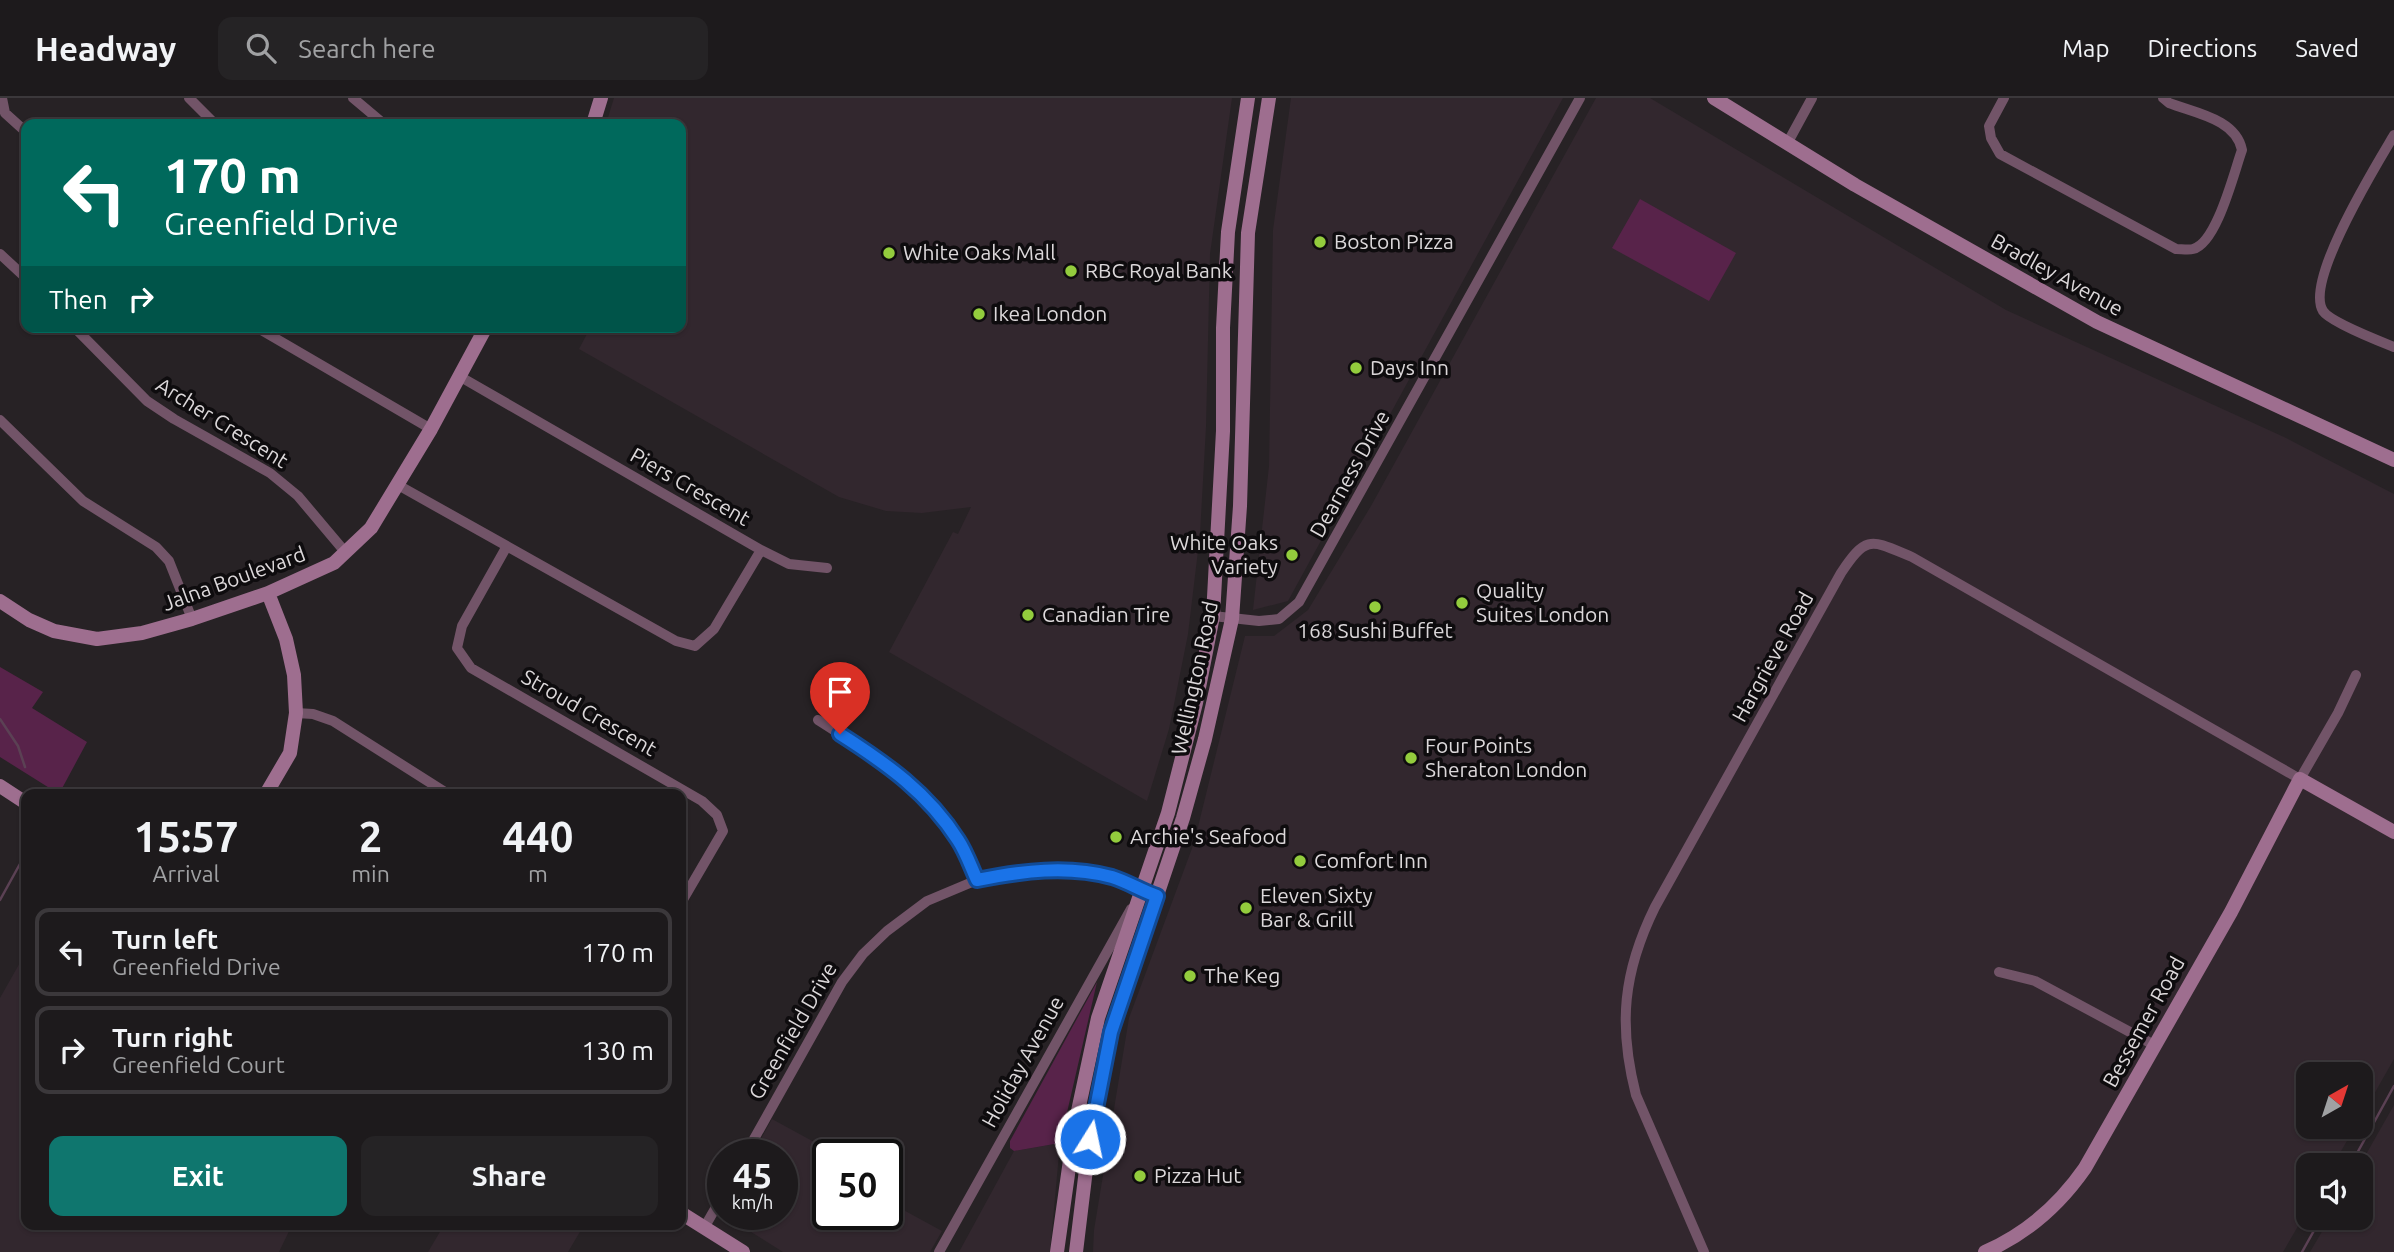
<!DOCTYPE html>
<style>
body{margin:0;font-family:Ubuntu,sans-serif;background:#252325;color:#f1f3f6;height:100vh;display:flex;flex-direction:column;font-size:26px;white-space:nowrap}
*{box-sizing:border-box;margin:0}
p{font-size:23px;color:#a0a1a3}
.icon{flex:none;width:38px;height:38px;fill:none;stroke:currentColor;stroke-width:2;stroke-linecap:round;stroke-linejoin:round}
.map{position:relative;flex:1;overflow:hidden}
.panel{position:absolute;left:21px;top:691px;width:665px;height:441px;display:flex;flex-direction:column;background:#1d1a1c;border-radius:14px;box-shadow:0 2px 5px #0004,0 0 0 2px #3b383b}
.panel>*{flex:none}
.banner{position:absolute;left:21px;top:21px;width:665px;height:214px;border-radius:14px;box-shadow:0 2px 5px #0004,0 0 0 2px #3b383b;background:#00695c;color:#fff;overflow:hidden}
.needle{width:46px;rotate:39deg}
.controls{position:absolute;left:2296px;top:964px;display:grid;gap:14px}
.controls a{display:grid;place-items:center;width:77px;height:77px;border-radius:14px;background:#1d1a1c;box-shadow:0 2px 5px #0004,0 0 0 2px #3b383b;font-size:35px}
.speed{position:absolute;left:707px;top:1041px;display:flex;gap:14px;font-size:35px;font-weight:700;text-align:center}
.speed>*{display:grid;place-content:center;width:91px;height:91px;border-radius:50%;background:#1d1a1c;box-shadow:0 2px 5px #0004,0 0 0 2px #3b383b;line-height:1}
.speed small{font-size:18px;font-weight:400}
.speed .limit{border:4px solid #111;border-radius:10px;background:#fff;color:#111}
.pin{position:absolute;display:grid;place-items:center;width:60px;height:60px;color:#fff;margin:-72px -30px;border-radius:50% 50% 50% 0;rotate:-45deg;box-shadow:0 0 7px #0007}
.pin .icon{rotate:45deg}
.me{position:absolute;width:77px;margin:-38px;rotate:10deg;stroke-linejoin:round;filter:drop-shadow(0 0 5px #0008)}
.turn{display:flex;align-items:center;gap:24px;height:147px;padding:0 28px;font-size:32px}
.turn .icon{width:91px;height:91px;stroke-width:2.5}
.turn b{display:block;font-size:49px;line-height:60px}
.then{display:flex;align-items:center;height:66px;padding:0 28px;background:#0003;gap:14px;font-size:26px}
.eta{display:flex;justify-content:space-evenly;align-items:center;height:119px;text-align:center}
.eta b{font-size:42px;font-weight:700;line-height:49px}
.primary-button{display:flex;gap:14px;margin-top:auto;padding:14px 28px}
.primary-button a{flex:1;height:80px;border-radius:14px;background:#0f766e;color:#fff;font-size:28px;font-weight:700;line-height:80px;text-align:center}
.primary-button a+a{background:#252325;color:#f1f3f6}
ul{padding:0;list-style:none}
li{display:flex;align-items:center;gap:21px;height:88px;margin:0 14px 10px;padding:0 14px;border:4px solid #3b383b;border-radius:14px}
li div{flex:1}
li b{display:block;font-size:26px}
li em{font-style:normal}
header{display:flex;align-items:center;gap:42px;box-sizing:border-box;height:98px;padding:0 35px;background:#1d1a1c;border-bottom:2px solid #3b383b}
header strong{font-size:33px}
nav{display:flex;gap:38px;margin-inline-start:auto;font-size:24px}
.search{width:490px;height:63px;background:#252325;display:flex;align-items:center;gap:18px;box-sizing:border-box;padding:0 24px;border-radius:14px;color:#a0a1a3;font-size:26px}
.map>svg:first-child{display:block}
</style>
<header>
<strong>Headway</strong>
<div class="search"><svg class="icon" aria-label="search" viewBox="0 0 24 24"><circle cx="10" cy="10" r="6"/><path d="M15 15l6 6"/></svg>Search here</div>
<nav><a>Map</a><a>Directions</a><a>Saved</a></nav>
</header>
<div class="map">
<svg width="2394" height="1154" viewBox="0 0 2394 1154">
<rect width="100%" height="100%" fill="#272225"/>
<!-- built -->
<path fill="#32272e" d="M614,0H1232L1210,156L1206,329L1200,436L1188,536L1169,631L1147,703L889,554L953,434L958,436L971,409L922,415L886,413L839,399L579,251L588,234L580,229H681V26H606Z
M1291,0H1563L1288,503L1253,512L1269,368L1273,132Z
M1596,0H1650L2006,212L2284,339L2394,396V961L2361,1019V976H2308V1029H2355L2333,1067L2308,1068V1111L2283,1154H1093L1094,1132L1129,920L1194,745L1245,538H1274L1308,512L1371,408Z
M26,854V1127H292L279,1154H0V900Z
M2394,1007V1154H2310L2330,1120H2361L2360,1067Z
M772,1021L838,1057H828V1116H887V1103L942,1133L930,1154H783L724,1117L782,1116V1057H752Z
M1060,1045L1050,1154H959L1014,1053Z
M444,1127H584L568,1154H428Z"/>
<!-- green -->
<path fill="#58234a" d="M1640,101L1736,155L1709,203L1612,150Z
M0,569L43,594L32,610L87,644L59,696L0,659Z
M1097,884L1060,1045L1014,1053L1010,1050V1043Z"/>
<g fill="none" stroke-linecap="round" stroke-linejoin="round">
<!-- stream -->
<path stroke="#5b4154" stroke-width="2.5" d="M0,621L18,648L25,669
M0,802L26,755
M2350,1068L2394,988
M2302,1154L2321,1120"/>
<!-- street -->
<path stroke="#725468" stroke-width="10" d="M2,0L5,15L26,34
M189,0L215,26
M353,0L384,26
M2004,0L1989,28L1991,40L2000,56L2176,151C2181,151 2189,152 2193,151C2217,145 2234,74 2242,52C2236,21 2195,15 2169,5L2163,0
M2394,37C2377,66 2304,183 2323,213C2330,224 2379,243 2394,249
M1788,44L1812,0
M0,156L26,180
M74,229L147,303L174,321L270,375L298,398L346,455
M256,229L431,331
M0,322L83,403L156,449L169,463L192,521
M398,387L676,543L695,548L714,531L761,452L459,278
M507,448L462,528L457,550L471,570L702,703L717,717L723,733L681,805
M761,452L789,466L827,470
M1213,518L1259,523L1279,521L1299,504L1580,0
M296,615L313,616L333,623L448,696
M818,622C871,656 924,688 959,743C966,755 971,769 977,782
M1999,874L2035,883L2156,948
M745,1057L842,884L863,856L887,833L927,803L977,782L1020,773L1077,772L1114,780L1147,794
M704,1130L723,1097
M939,1154L1131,811
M1704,1154L1636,997C1618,927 1623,874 1655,809L1841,475C1867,436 1871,442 1912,459L2300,681L2338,615L2356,577"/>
<!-- secondary -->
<path stroke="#9e6e8f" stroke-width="14" d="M1714,0L1855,87L2097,224L2394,362
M593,26L601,0
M0,503L29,522L54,533L97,541L142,535L192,521L268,495L334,465L371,430L431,331L486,229
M0,688L26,705
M266,696L290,655L296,615L294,577L286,541L268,495
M681,1115L743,1154
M1057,1154L1075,1027L1098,920L1168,715L1196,605L1213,518L1223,333V230L1228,134L1248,0
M1076,1154L1091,1030L1111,934L1183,720L1205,641L1232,521L1240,408L1248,135L1269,0
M1985,1154C2026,1136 2060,1106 2085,1070L2231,814L2300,681L2394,734"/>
</g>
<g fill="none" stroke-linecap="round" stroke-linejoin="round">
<!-- route casing -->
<g stroke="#114b97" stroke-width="18">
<path id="route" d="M840,636C887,666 928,695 958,742C966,754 971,769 977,782C1022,773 1067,767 1112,779C1128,784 1142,793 1157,798L1111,934L1090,1041"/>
</g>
<!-- route -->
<use href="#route" stroke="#1a73e8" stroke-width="12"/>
</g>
<!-- markers -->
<g fill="#93cc3d" stroke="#0e0c0e" stroke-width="2.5">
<circle cx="1320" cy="144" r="7"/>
<circle cx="889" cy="155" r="7"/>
<circle cx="1071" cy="173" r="7"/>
<circle cx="979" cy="216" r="7"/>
<circle cx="1356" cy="270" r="7"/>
<circle cx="1292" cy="457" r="7"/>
<circle cx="1462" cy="505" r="7"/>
<circle cx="1375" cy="509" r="7"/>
<circle cx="1028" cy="517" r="7"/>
<circle cx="1411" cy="660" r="7"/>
<circle cx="1116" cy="739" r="7"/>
<circle cx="1300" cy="763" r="7"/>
<circle cx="1246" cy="810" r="7"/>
<circle cx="1190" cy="878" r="7"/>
<circle cx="1140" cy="1078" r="7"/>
</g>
<g text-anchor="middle" stroke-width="7" stroke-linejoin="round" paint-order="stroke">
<!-- poi labels -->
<g font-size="21" fill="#dcd8da" stroke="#0e0c0e" text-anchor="start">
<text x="1334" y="151">Boston Pizza</text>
<text x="903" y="162">White Oaks Mall</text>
<text x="1085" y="180">RBC Royal Bank</text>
<text x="993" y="223">Ikea London</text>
<text x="1370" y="277">Days Inn</text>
<text x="1278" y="452" text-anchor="end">White Oaks<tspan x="1278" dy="24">Variety</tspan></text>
<text x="1476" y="500">Quality<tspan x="1476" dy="24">Suites London</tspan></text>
<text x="1042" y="524">Canadian Tire</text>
<text x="1375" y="540" text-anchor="middle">168 Sushi Buffet</text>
<text x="1425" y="655">Four Points<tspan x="1425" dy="24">Sheraton London</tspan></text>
<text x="1130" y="746">Archie's Seafood</text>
<text x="1314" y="770">Comfort Inn</text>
<text x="1260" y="805">Eleven Sixty<tspan x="1260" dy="24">Bar &amp; Grill</tspan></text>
<text x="1204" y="885">The Keg</text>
<text x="1154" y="1085">Pizza Hut</text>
</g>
<!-- street labels -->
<g font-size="21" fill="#dcd8da" stroke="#0e0c0e">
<text transform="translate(2057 177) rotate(29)" y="7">Bradley Avenue</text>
<text transform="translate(222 325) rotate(32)" y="7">Archer Crescent</text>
<text transform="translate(1350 376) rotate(-61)" y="7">Dearness Drive</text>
<text transform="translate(690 389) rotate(30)" y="7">Piers Crescent</text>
<text transform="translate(234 481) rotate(-20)" y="7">Jalna Boulevard</text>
<text transform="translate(1773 559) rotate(-61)" y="7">Hargrieve Road</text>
<text transform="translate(1195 580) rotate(-78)" y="7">Wellington Road</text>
<text transform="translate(589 615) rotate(30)" y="7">Stroud Crescent</text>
<text transform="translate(2144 924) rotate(-61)" y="7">Bessemer Road</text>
<text transform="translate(793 933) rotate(-60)" y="7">Greenfield Drive</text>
<text transform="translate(1023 964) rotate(-61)" y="7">Holiday Avenue</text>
</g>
</g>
</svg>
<div class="controls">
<a><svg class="needle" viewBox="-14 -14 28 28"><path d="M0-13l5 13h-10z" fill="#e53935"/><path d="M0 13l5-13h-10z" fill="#a0a1a3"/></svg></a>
<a><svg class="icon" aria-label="sound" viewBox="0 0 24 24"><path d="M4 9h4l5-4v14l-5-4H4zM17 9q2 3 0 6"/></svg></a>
</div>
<div class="speed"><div>45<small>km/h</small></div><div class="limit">50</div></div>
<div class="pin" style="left:840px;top:636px;background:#d93025"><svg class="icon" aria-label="arrive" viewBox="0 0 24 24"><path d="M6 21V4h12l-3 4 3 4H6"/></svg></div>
<svg class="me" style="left:1090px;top:1041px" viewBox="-20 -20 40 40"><circle r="17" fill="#1a73e8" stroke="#fff" stroke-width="3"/><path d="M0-11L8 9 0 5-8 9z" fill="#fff"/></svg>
<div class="banner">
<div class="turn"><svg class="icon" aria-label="left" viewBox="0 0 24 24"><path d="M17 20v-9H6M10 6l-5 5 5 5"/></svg><div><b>170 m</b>Greenfield Drive</div></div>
<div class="then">Then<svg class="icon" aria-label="right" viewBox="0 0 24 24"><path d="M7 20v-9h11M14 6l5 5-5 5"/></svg></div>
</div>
<section class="panel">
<div class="eta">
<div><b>15:57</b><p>Arrival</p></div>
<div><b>2</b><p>min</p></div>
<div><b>440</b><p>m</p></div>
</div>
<ul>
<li><svg class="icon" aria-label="left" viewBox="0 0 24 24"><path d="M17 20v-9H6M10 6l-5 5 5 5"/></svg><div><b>Turn left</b><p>Greenfield Drive</p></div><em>170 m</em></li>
<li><svg class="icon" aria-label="right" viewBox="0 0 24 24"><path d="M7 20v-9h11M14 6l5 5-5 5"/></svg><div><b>Turn right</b><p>Greenfield Court</p></div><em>130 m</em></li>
</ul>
<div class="primary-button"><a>Exit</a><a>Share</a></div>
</section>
</div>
